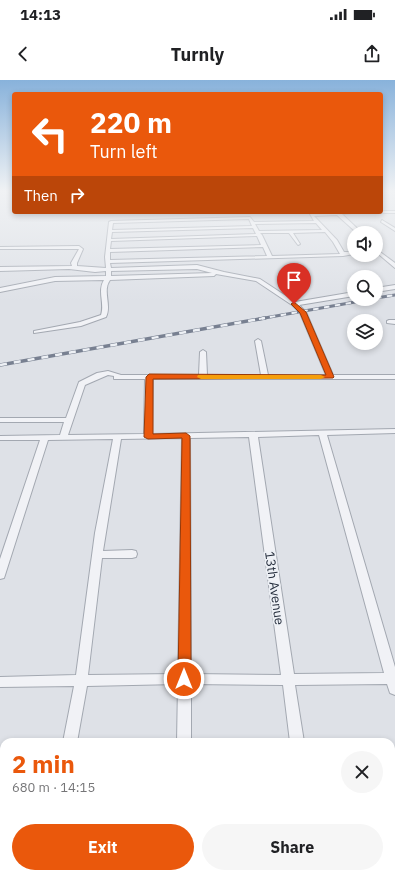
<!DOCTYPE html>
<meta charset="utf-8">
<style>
body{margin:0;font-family:"IBM Plex Sans",sans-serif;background:#f6f6f6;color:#202124;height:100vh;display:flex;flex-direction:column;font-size:15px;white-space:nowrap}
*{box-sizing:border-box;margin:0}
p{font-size:13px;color:#757577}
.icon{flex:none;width:22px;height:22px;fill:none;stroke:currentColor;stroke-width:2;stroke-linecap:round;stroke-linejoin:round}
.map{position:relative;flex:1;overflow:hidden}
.sheet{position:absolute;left:0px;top:658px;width:395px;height:140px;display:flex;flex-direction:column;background:#fff;border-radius:12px 12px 0 0;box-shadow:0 2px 6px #0003}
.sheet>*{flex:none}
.banner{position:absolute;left:12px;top:12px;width:371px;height:122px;border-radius:4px;box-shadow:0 2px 6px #0003;background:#ea580c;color:#fff;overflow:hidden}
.buttons{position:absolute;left:347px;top:146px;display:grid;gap:8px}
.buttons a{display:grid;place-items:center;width:36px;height:36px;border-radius:50%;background:#fff;box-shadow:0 2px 6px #0003;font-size:20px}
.pin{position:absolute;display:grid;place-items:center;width:34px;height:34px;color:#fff;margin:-41px -17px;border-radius:50% 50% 50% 0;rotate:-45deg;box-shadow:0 0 4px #0007}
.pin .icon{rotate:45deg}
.me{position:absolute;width:44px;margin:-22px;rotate:0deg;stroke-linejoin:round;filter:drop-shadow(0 0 3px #0008)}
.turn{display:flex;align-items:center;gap:14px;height:84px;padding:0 12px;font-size:18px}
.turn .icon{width:52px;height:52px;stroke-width:2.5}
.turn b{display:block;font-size:28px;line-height:34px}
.then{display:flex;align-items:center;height:38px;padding:0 12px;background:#0003;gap:8px;font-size:15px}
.round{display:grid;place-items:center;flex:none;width:42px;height:42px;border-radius:21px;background:#f6f6f6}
.summary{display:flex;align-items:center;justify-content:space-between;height:68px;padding:0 12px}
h1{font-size:24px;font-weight:700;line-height:30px;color:#ea580c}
.button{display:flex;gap:8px;margin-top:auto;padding:8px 12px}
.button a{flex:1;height:46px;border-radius:24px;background:#ea580c;color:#fff;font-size:16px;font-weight:700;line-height:46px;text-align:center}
.button a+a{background:#f6f6f6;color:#202124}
.status{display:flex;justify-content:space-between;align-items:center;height:28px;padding:0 20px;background:#fff;direction:ltr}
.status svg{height:11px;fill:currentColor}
header{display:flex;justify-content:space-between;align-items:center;height:52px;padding:0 12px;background:#fff;font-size:18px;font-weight:700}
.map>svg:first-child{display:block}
</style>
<div class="status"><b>14:13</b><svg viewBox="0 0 49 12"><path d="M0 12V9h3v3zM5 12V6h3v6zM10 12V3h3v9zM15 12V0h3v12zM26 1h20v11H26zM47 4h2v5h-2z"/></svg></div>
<header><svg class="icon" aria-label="back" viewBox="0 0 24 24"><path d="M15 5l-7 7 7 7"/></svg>Turnly<svg class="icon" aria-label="share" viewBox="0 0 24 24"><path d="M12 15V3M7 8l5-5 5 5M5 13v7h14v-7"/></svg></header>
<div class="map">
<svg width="395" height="798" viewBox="0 0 395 798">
<rect width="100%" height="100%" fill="#dee1e7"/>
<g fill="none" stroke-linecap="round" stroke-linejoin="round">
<!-- minor casing -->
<g stroke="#a3a8b1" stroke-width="2">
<path id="minor" d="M381,131H395V133H380Z
M337,132H360L342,134L362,153H357L337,135L314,136L337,160L344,172H354V174L343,176L110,183L111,188L197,185L224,192L260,199L295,222L354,212V216L299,225L306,232L333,295H395V299H153L152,354L395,349V353L327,355L395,587V615L390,613L387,604L295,605L304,662H290L283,605L191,604V662H177L178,604L87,606L77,662H63L74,606L0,607V597L76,595L95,453L113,359L48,360L5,495L4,498L0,499V479L40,360H0V356L60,355L64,342H0V338H66L79,302L97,293L108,291L121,295H199L200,272L203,270L206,272L207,295H261L255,261L258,259L261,261L268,295H326L300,233L292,225L256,201L216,194L214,196L110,200C102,211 112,225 106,237L81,246L34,253V251L80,242L101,235C105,223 97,211 104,200L55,201L0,212V208L55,197L106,196V191L95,192L69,189L0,191V187L72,186L71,183L79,169H0V167L79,166L83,169L77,183V186L106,188L105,177L109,142L111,141L250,137L254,142L314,141L310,134ZM249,139L252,146L112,150L113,143ZM316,143L322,150L259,151L255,144ZM253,148L256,154L111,159L112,152ZM325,152L333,162L340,174L272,176L262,155L260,153H289L298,165L300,164L293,153ZM257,156L261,165L110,169L111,161ZM263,167L267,176L110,180V172ZM197,189L212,193L111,196V191ZM108,295L114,296V299H145L144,354L68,355L85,305ZM319,355L384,593L294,594L258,357ZM249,357L281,595L191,594L190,358ZM182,358L178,594L88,595L102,478H132L136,477L137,474L136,471L132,470L103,471L121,359Z
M382,140L395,148V151L381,142Z
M376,169L395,183V188L376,172Z
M395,205V209L376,212V208Z
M389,240H395V244L387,243V241Z
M36,794H52V798H36Z
M176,794H192V798H176Z
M308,794H324V798H308Z"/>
</g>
<!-- minor -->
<use href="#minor" fill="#f1f2f6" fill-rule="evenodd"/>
<!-- rail-far1 casing -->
<g stroke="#788091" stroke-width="3">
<path id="rail-far1" d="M376,218L395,215
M259,239L372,219"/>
</g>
<!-- rail casing -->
<g stroke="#788091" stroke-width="3.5">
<path id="rail" d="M0,285L265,238"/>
</g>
<!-- rail-far1 -->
<use href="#rail-far1" stroke="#edf0f5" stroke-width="2" stroke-dasharray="5.5" stroke-linecap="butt"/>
<!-- rail -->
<use href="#rail" stroke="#edf0f5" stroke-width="2.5" stroke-dasharray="7" stroke-linecap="butt"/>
</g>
<!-- sky -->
<linearGradient id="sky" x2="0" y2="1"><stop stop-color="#88b2db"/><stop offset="0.5" stop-color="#f0f2f4"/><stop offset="1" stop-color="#f0f2f4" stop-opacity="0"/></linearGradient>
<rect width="395" height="222" fill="url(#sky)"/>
<!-- route -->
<path fill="#ea580c" stroke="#983908" d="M294,222L306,232L334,297L333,298L153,299V354L186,353L190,356L191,599L189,602L184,604L180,602L178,599L182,358L148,359L144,357L146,297L149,294L326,295L300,233L291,224Z"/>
<!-- slow -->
<path fill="#f59e0b" d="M198,295H321L325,297L321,299H201L197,297Z"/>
<g text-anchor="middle" stroke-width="3.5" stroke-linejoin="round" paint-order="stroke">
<!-- near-street labels -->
<g font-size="13" fill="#272f3e" stroke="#edf0f5">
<text transform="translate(275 508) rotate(82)" y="5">13th Avenue</text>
</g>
</g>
</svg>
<div class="buttons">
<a><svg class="icon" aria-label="sound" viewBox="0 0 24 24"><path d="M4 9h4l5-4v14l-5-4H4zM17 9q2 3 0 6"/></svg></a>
<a><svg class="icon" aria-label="search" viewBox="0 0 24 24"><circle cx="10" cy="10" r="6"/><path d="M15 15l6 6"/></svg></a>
<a><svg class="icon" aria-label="layers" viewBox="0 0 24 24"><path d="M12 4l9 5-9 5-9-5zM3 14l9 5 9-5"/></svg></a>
</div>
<div class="pin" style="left:294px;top:224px;background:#d93025"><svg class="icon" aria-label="arrive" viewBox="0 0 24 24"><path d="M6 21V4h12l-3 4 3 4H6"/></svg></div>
<svg class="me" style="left:184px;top:599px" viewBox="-20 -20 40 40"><circle r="17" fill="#ea580c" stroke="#fff" stroke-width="3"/><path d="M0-11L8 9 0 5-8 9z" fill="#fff"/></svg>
<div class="banner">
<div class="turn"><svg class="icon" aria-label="left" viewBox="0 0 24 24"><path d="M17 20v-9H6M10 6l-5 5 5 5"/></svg><div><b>220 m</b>Turn left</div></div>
<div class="then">Then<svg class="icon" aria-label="right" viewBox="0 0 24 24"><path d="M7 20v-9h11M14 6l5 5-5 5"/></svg></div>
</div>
<section class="sheet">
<div class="summary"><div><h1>2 min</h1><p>680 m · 14:15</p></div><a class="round"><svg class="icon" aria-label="close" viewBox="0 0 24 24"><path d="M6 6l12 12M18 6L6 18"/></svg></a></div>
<div class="button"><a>Exit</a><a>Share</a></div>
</section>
</div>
